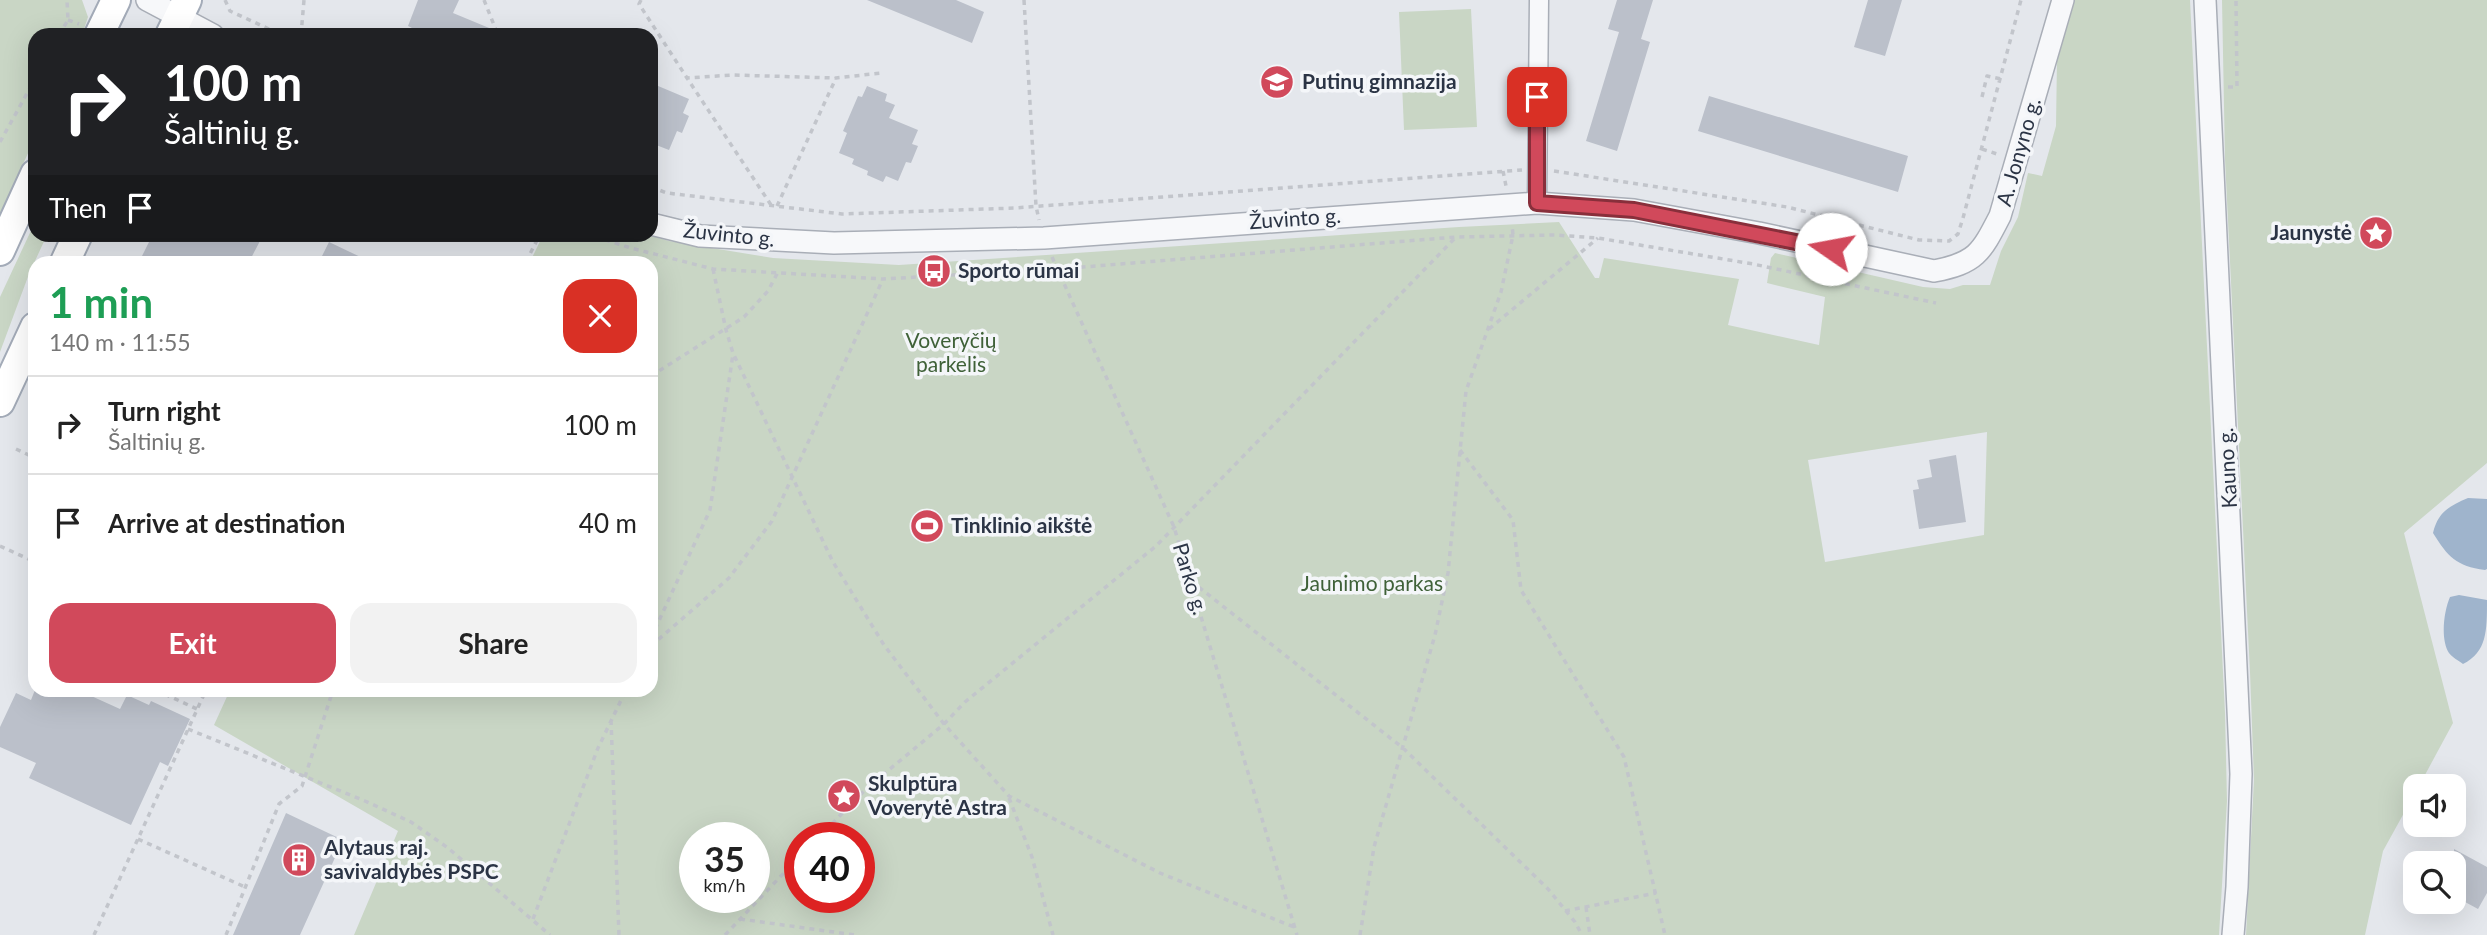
<!DOCTYPE html>
<meta charset="utf-8">
<style>
body{margin:0;font-family:Lato,sans-serif;background:#f2f2f2;color:#222;height:100vh;display:flex;flex-direction:column;font-size:26px;white-space:nowrap}
*{box-sizing:border-box;margin:0}
p{font-size:23px;color:#767676}
.icon{flex:none;width:38px;height:38px;fill:none;stroke:currentColor;stroke-width:2;stroke-linecap:round;stroke-linejoin:round}
.map{position:relative;flex:1;overflow:hidden}
.side{position:absolute;left:28px;top:256px;width:630px;height:441px;display:flex;flex-direction:column;background:#fff;border-radius:21px;box-shadow:0 7px 28px #0002}
.side>*{flex:none}
.top-card{position:absolute;left:28px;top:28px;width:630px;height:214px;border-radius:21px;box-shadow:0 7px 28px #0002;background:#202124;color:#fff;overflow:hidden}
.controls{position:absolute;left:2403px;top:774px;display:grid;gap:14px}
.controls a{display:grid;place-items:center;width:63px;height:63px;border-radius:14px;background:#fff;box-shadow:0 7px 28px #0002;font-size:35px}
.speed{position:absolute;left:679px;top:822px;display:flex;gap:14px;font-size:35px;font-weight:700;text-align:center}
.speed>*{display:grid;place-content:center;width:91px;height:91px;border-radius:50%;background:#fff;box-shadow:0 7px 28px #0002;line-height:1}
.speed small{font-size:18px;font-weight:400}
.speed .limit{border:10px solid #d22;background:#fff;color:#111}
.pin{position:absolute;display:grid;place-items:center;width:60px;height:60px;color:#fff;margin:-30px;border-radius:14px;box-shadow:0 4px 10px #0006}
.me{position:absolute;width:77px;margin:-38px;rotate:282deg;stroke-linejoin:round;filter:drop-shadow(0 0 5px #0008)}
.turn{display:flex;align-items:center;gap:24px;height:147px;padding:0 21px;font-size:32px}
.turn .icon{width:91px;height:91px;stroke-width:2.5}
.turn b{display:block;font-size:49px;line-height:60px}
.then{display:flex;align-items:center;height:66px;padding:0 21px;background:#0003;gap:14px;font-size:26px}
.round{display:grid;place-items:center;flex:none;width:74px;height:74px;border-radius:21px;background:#f2f2f2}
.summary{display:flex;align-items:center;justify-content:space-between;height:119px;padding:0 21px}
h1{font-size:42px;font-weight:700;line-height:52px;color:#1e9e55}
.cta{display:flex;gap:14px;margin-top:auto;padding:14px 21px}
.cta a{flex:1;height:80px;border-radius:21px;background:#d1495b;color:#fff;font-size:28px;font-weight:700;line-height:80px;text-align:center}
.cta a+a{background:#f2f2f2;color:#222}
ul{padding:0;list-style:none}
li{display:flex;align-items:center;gap:21px;height:98px;padding:0 21px;border-top:2px solid #e0e0e0}
li div{flex:1}
li b{display:block;font-size:26px}
li em{font-style:normal}
.map>svg:first-child{display:block}
</style>
<div class="map">
<svg width="2487" height="935" viewBox="0 0 2487 935">
<rect width="100%" height="100%" fill="#e4e7ec"/>
<!-- green -->
<path fill="#c9d6c5" fill-rule="evenodd" d="M0,0H82L88,17L82,35H35V138L0,214Z
M2073,0H2190L2225,713L2227,801L2219,935H354L398,831L214,725L230,690H651V262H530L543,235H648L669,241L773,258L899,265L1459,227L1559,222L1595,278H1599L1604,258L1739,279L1728,325L1819,345L1825,297L1767,283L1771,258L1775,253L1923,287L1950,289L1963,285H1990L2001,251L2018,217L2028,173L2042,176L2056,126L2057,59ZM1987,432L1984,535L1825,562L1808,460ZM695,838H754V898H695ZM800,838H859V898H800Z
M2222,0H2487V463L2404,533L2453,723L2419,786H2415V793L2383,851L2365,935H2246L2254,780L2250,672L2225,159Z
M1471,9L1477,127L1404,130L1399,12Z
M35,222V234L47,235L29,274L0,352V297Z"/>
<!-- water -->
<path fill="#9fb4cc" d="M2468,498L2487,499V569L2485,570C2456,566 2448,557 2433,533C2438,512 2449,506 2468,498Z
M2459,595L2487,600C2487,631 2487,652 2463,664C2459,661 2452,657 2449,653C2440,639 2444,611 2450,597Z"/>
<!-- building -->
<path fill="#bbc0ca" d="M418,0H459L453,13L506,35H409L412,28L408,26Z
M867,0H956L984,12L972,43Z
M1617,0H1653L1641,39L1650,42L1617,151L1586,141L1619,32L1608,29Z
M1868,0H1902L1885,56L1854,47Z
M651,83L689,99L683,113L689,116L682,133L677,131L669,150L651,143Z
M867,86L887,94L885,101L895,105L889,118L918,130L912,144L918,146L911,163L906,162L898,181L886,176L883,182L867,175L868,171L852,164L854,159L839,153L847,133L843,131L858,96L862,97Z
M1709,96L1908,156L1898,192L1698,131Z
M153,234H253L261,239L249,262H139Z
M329,242L371,262H319Z
M1956,455L1966,522L1919,529L1913,490L1919,489L1917,480L1932,477L1929,460Z
M35,690H78L120,709L127,695L149,705L151,701L190,719L168,766L160,762L131,825L29,778L36,763L0,747V727L16,693L31,700Z
M286,813L343,840L300,935H233Z
M2454,849L2487,867V893L2478,909L2454,896Z"/>
<g fill="none" stroke-linecap="round" stroke-linejoin="round">
<!-- minor casing -->
<g stroke="#a9aeb7" stroke-width="21">
<path id="minor" d="M1537,203L1539,0"/>
</g>
<!-- tertiary casing -->
<g stroke="#a9aeb7" stroke-width="24">
<path id="tertiary" d="M147,0L213,35
M2205,0L2241,774L2237,887L2233,935
M651,224L700,236L834,243L1044,238L1537,203L1634,210L1759,233L1934,271C1976,263 1981,253 2000,216L2063,0"/>
</g>
<!-- primary casing -->
<g stroke="#a3abb8" stroke-width="32">
<path id="primary" d="M99,35L116,0
M170,35L187,0
M0,251L35,174
M65,262L78,234
M0,402L35,327"/>
</g>
<!-- path -->
<path stroke="#c2c5cb" stroke-width="3.5" stroke-dasharray="5 5" stroke-linecap="butt" d="M225,0L230,11L282,35
M484,0L498,35
M641,0L639,4L687,78
M1024,0L1036,206L1039,220
M68,20L79,24
M59,35L68,20L67,0
M301,35L304,0
M2228,87H2237L2236,0
M1982,97L1987,76L2001,79
M0,142L35,79
M1982,149L1997,154
M1503,171L1506,186
M1554,171L1787,207L1919,240L1949,241L1958,234L1963,218L2021,0
M651,187L667,193L842,214L1015,208L1522,170
M771,205L687,78L733,75L836,78L881,73
M777,206L836,78
M586,234L631,248L713,269L883,279L1058,269L1456,237L1555,235L1598,238L1753,264L1936,303
M1052,257L1174,527L1297,935
M526,262L540,234
M713,269L726,330L733,353L833,562L884,645L944,724L1009,796L1160,873L1294,927
M1489,329L1598,238
M651,376L744,317L768,291L778,272
M16,449L35,458
M1460,450L1513,520L1521,590L1624,757L1665,935
M0,546L35,562
M1191,581L1403,748L1548,889L1575,922L1582,935
M651,638L710,510L733,354
M651,646L729,578L772,521L883,279
M156,690L197,709
M611,720L619,935
M188,729L365,801L411,822L448,848L550,935
M1009,798L1032,857L1053,935
M818,838L866,789L944,724L965,702L1156,546L1455,238
M138,839L245,887
M1586,907L1590,935
M1565,911L1656,893
M533,919L598,748L626,690
M740,919L855,935
M94,935L206,690
M226,935L279,804L302,786L333,690
M725,935L800,856
M1360,935L1374,847L1435,635L1448,573L1466,391L1501,292L1513,235L1512,225"/>
<!-- minor -->
<use href="#minor" stroke="#f7f8fa" stroke-width="18"/>
<!-- tertiary -->
<use href="#tertiary" stroke="#f7f8fa" stroke-width="21"/>
<!-- primary -->
<use href="#primary" stroke="#fff" stroke-width="28"/>
</g>
<g fill="none" stroke-linecap="round" stroke-linejoin="round">
<!-- route casing -->
<g stroke="#882f3b" stroke-width="18">
<path id="route" d="M1537,97V203L1634,210L1831,249"/>
</g>
<!-- route -->
<use href="#route" stroke="#d1495b" stroke-width="12"/>
</g>
<!-- icons -->
<defs>
<g id="school-disc" transform="scale(1.75)"><circle r="9.5" fill="#d1495b" stroke="#f4f6f9"/><path d="M0-5L7-2L0 1L-7-2ZM-4 1L0 2.5L4 1V4Q0 6-4 4Z" fill="#fff"/></g>
<g id="sight-disc" transform="scale(1.75)"><circle r="9.5" fill="#d1495b" stroke="#f4f6f9"/><path d="M0-6L1.8-2.2L6-1.7L2.9 1.2L3.7 5.4L0 3.3L-3.7 5.4L-2.9 1.2L-6-1.7L-1.8-2.2Z" fill="#fff"/></g>
<g id="bus-disc" transform="scale(1.75)"><circle r="9.5" fill="#d1495b" stroke="#f4f6f9"/><path d="M-5-6H5V4H4V6H2V4H-2V6H-4V4H-5ZM-3.5-4V0h7V-4ZM-3.5 1.2v1.5H-2V1.2ZM2 1.2v1.5H3.5V1.2Z" fill="#fff"/></g>
<g id="stadium-disc" transform="scale(1.75)"><circle r="9.5" fill="#d1495b" stroke="#f4f6f9"/><path d="M0-5a6.5 5 0 1 0 0 10a6.5 5 0 1 0 0-10ZM-3.5-1.8h7v3.6h-7Z" fill="#fff"/></g>
<g id="building-disc" transform="scale(1.75)"><circle r="9.5" fill="#d1495b" stroke="#f4f6f9"/><path d="M-4-6H4V6H1V3H-1V6H-4ZM-2.5-4.3h1.7v1.8h-1.7ZM.8-4.3h1.7v1.8H.8ZM-2.5-1h1.7V.8h-1.7ZM.8-1h1.7V.8H.8Z" fill="#fff"/></g>
</defs>
<g fill-rule="evenodd">
<use href="#school-disc" x="1277" y="82"/>
<use href="#sight-disc" x="2376" y="233"/>
<use href="#bus-disc" x="934" y="271"/>
<use href="#stadium-disc" x="927" y="526"/>
<use href="#sight-disc" x="844" y="796"/>
<use href="#building-disc" x="299" y="860"/>
</g>
<g text-anchor="middle" stroke-width="7" stroke-linejoin="round" paint-order="stroke">
<!-- poi labels -->
<g font-size="21" font-weight="bold" fill="#2b3445" stroke="#f4f6f9" text-anchor="start">
<text x="1302" y="89">Putinų gimnazija</text>
<text x="2352" y="240" text-anchor="end">Jaunystė</text>
<text x="958" y="278">Sporto rūmai</text>
<text x="951" y="533">Tinklinio aikštė</text>
<text x="868" y="791">Skulptūra<tspan x="868" dy="24">Voverytė Astra</tspan></text>
<text x="324" y="855">Alytaus raj.<tspan x="324" dy="24">savivaldybės PSPC</tspan></text>
</g>
<!-- street labels -->
<g font-size="21" fill="#2b3445" stroke="#f4f6f9">
<text transform="translate(2019 152) rotate(-74)" y="7">A. Jonyno g.</text>
<text transform="translate(1295 219) rotate(-4)" y="7">Žuvinto g.</text>
<text transform="translate(729 235) rotate(6)" y="7">Žuvinto g.</text>
<text transform="translate(2228 468) rotate(-93)" y="7">Kauno g.</text>
<text transform="translate(1190 579) rotate(73)" y="7">Parko g.</text>
</g>
<!-- park labels -->
<g font-size="21" fill="#3f6138" stroke="#f4f6f9">
<text x="951" y="348">Voveryčių<tspan x="951" dy="24">parkelis</tspan></text>
<text x="1372" y="591">Jaunimo parkas</text>
</g>
</g>
</svg>
<div class="controls">
<a><svg class="icon" aria-label="sound" viewBox="0 0 24 24"><path d="M4 9h4l5-4v14l-5-4H4zM17 9q2 3 0 6"/></svg></a>
<a><svg class="icon" aria-label="search" viewBox="0 0 24 24"><circle cx="10" cy="10" r="6"/><path d="M15 15l6 6"/></svg></a>
</div>
<div class="speed"><div>35<small>km/h</small></div><div class="limit">40</div></div>
<div class="pin" style="left:1537px;top:97px;background:#d93025"><svg class="icon" aria-label="arrive" viewBox="0 0 24 24"><path d="M6 21V4h12l-3 4 3 4H6"/></svg></div>
<svg class="me" style="left:1831px;top:249px" viewBox="-20 -20 40 40"><circle r="19" fill="#fff"/><path d="M0-13L10 11 0 6-10 11z" fill="#d1495b"/></svg>
<div class="top-card">
<div class="turn"><svg class="icon" aria-label="right" viewBox="0 0 24 24"><path d="M7 20v-9h11M14 6l5 5-5 5"/></svg><div><b>100 m</b>Šaltinių g.</div></div>
<div class="then">Then<svg class="icon" aria-label="arrive" viewBox="0 0 24 24"><path d="M6 21V4h12l-3 4 3 4H6"/></svg></div>
</div>
<section class="side">
<div class="summary"><div><h1>1 min</h1><p>140 m · 11:55</p></div><a class="round" style="background:#d93025;color:#fff"><svg class="icon" aria-label="close" viewBox="0 0 24 24"><path d="M6 6l12 12M18 6L6 18"/></svg></a></div>
<ul>
<li><svg class="icon" aria-label="right" viewBox="0 0 24 24"><path d="M7 20v-9h11M14 6l5 5-5 5"/></svg><div><b>Turn right</b><p>Šaltinių g.</p></div><em>100 m</em></li>
<li><svg class="icon" aria-label="arrive" viewBox="0 0 24 24"><path d="M6 21V4h12l-3 4 3 4H6"/></svg><div><b>Arrive at destination</b></div><em>40 m</em></li>
</ul>
<div class="cta"><a>Exit</a><a>Share</a></div>
</section>
</div>
